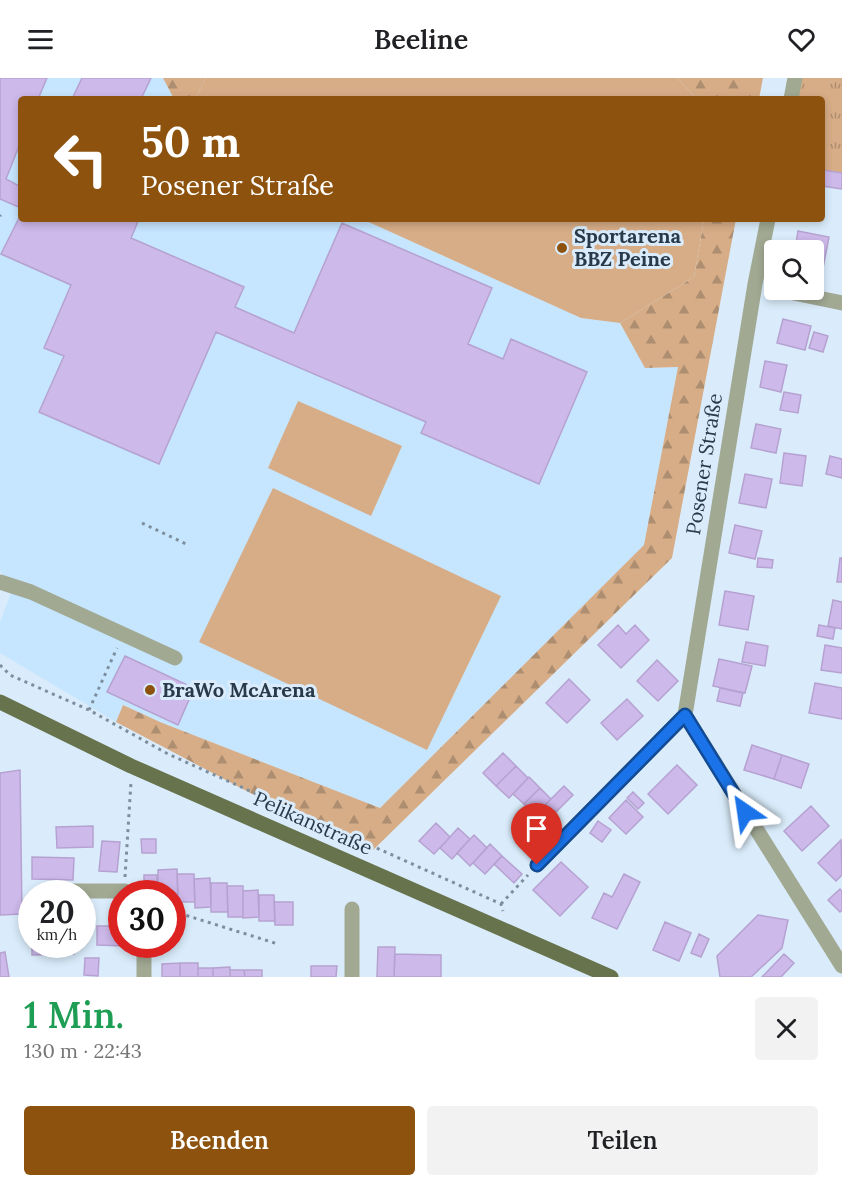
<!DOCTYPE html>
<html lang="de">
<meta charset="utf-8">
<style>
body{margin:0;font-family:Lora,serif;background:#f2f2f2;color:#202124;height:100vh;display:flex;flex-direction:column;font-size:22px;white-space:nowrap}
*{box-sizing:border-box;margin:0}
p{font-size:20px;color:#757577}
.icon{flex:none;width:33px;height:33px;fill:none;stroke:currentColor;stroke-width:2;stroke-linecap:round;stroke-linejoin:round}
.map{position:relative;height:899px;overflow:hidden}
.sheet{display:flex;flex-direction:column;background:#fff;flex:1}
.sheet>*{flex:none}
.guide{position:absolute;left:18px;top:18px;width:807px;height:126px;border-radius:6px;box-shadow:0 3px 9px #0003;background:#8d530e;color:#fff;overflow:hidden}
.fabs{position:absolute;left:764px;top:162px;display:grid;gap:12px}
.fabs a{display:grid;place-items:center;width:60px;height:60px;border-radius:6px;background:#fff;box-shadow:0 3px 9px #0003;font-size:30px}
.speed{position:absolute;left:18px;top:802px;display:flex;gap:12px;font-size:30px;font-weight:700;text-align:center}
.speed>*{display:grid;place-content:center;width:78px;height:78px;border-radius:50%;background:#fff;box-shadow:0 3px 9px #0003;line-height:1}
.speed small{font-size:15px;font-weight:400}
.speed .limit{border:9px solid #d22;background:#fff;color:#111}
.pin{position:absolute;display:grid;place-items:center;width:51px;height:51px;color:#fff;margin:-62px -26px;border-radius:50% 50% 50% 0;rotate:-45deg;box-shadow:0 0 6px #0007}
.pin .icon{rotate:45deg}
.me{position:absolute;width:66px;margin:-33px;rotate:328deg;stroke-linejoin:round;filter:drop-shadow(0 0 4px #0008)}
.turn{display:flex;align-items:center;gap:21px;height:126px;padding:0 24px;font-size:27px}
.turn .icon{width:78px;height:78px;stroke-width:2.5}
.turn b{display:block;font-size:42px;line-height:51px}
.round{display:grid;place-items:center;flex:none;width:63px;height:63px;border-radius:6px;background:#f2f2f2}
.headline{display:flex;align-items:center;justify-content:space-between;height:102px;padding:0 24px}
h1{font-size:36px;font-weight:600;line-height:45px;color:#1e9e55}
.action{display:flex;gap:12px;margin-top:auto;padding:12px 24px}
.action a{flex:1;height:69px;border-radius:6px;background:#8d530e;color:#fff;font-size:24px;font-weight:600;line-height:69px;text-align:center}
.action a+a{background:#f2f2f2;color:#202124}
header{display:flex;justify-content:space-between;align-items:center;height:78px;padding:0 24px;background:#fff;font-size:27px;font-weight:600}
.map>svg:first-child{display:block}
</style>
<header><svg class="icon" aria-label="menu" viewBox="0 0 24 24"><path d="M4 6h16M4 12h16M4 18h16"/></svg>Beeline<svg class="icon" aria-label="heart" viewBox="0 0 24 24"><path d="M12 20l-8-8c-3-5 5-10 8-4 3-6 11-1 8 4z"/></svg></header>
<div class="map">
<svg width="842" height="899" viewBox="0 0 842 899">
<defs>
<pattern id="grass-tufts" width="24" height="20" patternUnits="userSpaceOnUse" patternTransform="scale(1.5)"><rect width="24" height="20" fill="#d7ad87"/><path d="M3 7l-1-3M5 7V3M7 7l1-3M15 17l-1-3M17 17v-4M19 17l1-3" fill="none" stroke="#ae8e70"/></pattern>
<pattern id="forest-firs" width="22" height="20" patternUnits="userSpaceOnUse" patternTransform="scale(1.5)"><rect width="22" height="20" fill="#d7ad87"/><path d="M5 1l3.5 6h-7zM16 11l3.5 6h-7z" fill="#ae8e70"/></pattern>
</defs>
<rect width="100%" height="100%" fill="#daecfb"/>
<!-- built -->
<path fill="#c6e5fe" d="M0,0H163L174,21H21V141H362L581,240L620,245L645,290L678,289L644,467L380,730L160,644L123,627L116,644L0,575V544L11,515L0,492Z"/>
<!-- grass -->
<path fill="url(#grass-tufts)" d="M795,0H842V101L822,98V21H791Z"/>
<!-- forest -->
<path fill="url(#forest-firs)" d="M163,0H206L195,21H174Z
M677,0H763L759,21H697Z
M704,141H736L672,480L368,777L116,644L123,627L160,644L380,730L644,467L678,289L645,290L620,245L694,199Z"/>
<!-- green -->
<path fill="#d7ad87" d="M206,0H677L697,21H195Z
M362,141H704L694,199L620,245L581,240Z
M298,323L402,368L371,438L268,390Z
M273,410L501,518L427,672L199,564Z"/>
<!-- building -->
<path fill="#cdb9ea" stroke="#b5a2d1" stroke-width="1.5" d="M0,0H47L38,21H21V63L6,101L21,109V130L0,121Z
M82,0H151L141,21H72Z
M822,92L842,95V111L822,108Z
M21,136V141H139L131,160L244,209L235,229L294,255L342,145L492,210L468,266L503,281L511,261L587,294L539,406L421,355L426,344L216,254L159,386L39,334L64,278L44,270L71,207L1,176Z
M798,153L829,159L823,190L813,189V172H795Z
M783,241L811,248L805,272L777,265Z
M814,254L828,258L823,274L809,270Z
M765,283L787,287L781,314L760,309Z
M784,314L801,317L798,335L780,332Z
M756,346L781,351L776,375L751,370Z
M784,375L806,378L802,408L780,405Z
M830,378L842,381V400L826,396Z
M745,396L772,401L766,430L739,425Z
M735,447L762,453L755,481L729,475Z
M758,480L773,482L772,490L757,489Z
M840,480H842V504H837Z
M725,513L754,518L748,552L719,547Z
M833,522L842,524V551L828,548Z
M618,547L626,556L635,547L649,562L621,590L598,567Z
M819,547L835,550L833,561L817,558Z
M746,564L768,568L765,588L742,584Z
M825,567L842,570V595L821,592Z
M125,578L194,610L178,647L107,614Z
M719,581L752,588L745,615L713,608Z
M657,582L678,603L658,623L637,603Z
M569,601L590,622L567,645L546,625Z
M815,605L842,610V641L809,635Z
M720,610L743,615L740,628L717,623Z
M627,621L643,638L617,662L601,645Z
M752,667L782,677L774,701L744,692Z
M503,675L516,688L496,708L483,695Z
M782,677L809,686L801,710L774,701Z
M677,687L697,707L668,736L648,716Z
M516,688L528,700L509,720L496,708Z
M20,692L22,836L0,837V695Z
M529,699L540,710L524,726L513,716Z
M564,708L573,717L551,739L542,730Z
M540,710L551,721L535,737L524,726Z
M633,714L644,725L638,731L627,720Z
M626,722L643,739L626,756L609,740Z
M811,728L829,748L802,773L784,753Z
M598,743L611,752L602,764L590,755Z
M436,745L450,759L434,776L419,763Z
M93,748V769L57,770L56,749Z
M458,750L470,761L452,781L440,770Z
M474,757L487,770L470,788L457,775Z
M141,761H156V775H142Z
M841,762L842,797L836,803L818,785Z
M102,763L120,764L117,794L99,793Z
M490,766L502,778L485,796L473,785Z
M502,778L522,796L514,805L494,786Z
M32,779L74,780L73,802L32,801Z
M561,784L588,809L560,838L533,812Z
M177,791L178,816H158V792Z
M177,796H194L195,824H178Z
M624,796L640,804L617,851L592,840L604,815L612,819Z
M144,797H157V811H144Z
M210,800L211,829L195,830L194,801Z
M211,805H227L228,834H211Z
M227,808H243V839H228Z
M840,811L842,813V832L840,834L828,822Z
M258,812L259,839L243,840V813Z
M259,817H274L275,843H259Z
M274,824H293V847H275Z
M758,837L788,842L782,870L751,899H720L717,878Z
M665,844L691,855L679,883L653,872Z
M97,848H122V867L125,868L97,867Z
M699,856L709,861L701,879L691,875Z
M32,867H74V876L32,877Z
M378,869H395L394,899H377Z
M5,874L9,899H0V875Z
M395,876L441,877V899H394Z
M784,876L794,885L781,899H762Z
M85,880H99L98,898L84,897Z
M180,885V899H162V886Z
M180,885H198V899H180Z
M311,888H337L336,899H311Z
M230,889V899H213V890Z
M198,890H213V899H198Z
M230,892H244L245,899H230Z
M244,892H262V899H245Z"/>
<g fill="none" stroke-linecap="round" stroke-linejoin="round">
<!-- path -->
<path stroke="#7d8f9e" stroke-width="3" stroke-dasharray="3 4.5" stroke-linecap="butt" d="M0,138L1,137
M142,445L186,466
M0,587L10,597L89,632L168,676L501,826L503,833
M89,632L117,570
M125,799L131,704
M501,826L528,797
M172,833L278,866"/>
<!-- minor -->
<path stroke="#a1a993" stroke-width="15" d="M791,21L795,0
M779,212L842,225
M0,504L31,514L175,580
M685,637L842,888
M537,787L685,637L755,206L768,141
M70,813H125L128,816
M144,899V867
M352,899V831"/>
<!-- major -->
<path stroke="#67734c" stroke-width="15" d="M0,624L131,688L611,899"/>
</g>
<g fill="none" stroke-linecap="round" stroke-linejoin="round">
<!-- route casing -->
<g stroke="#114b97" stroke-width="15">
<path id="route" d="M537,787L685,637L745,734"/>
</g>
<!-- route -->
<use href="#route" stroke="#1a73e8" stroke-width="10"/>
</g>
<!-- markers -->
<g fill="#8d530e" stroke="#daecfb" stroke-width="2">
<circle cx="562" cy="170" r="6"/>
<circle cx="150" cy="612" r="6"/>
</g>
<g text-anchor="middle" stroke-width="6" stroke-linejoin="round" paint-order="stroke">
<!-- poi labels -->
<g font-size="20" font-weight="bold" fill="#283a49" stroke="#daecfb" text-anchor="start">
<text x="574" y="165">Sportarena<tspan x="574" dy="23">BBZ Peine</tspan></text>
<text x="162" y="619">BraWo McArena</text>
</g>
<!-- street labels -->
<g font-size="20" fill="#283a49" stroke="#daecfb">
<text transform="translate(704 386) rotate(-81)" y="7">Posener Straße</text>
<text transform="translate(313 745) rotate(24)" y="7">Pelikanstraße</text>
</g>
</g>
</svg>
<div class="fabs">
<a><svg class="icon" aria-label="search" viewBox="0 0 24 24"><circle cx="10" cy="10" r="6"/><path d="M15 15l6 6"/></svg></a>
</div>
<div class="speed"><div>20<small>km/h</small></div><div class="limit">30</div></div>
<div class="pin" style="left:537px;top:787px;background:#d93025"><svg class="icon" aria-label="arrive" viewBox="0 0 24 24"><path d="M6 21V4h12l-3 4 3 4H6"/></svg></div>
<svg class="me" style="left:745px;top:734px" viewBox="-20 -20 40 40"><path d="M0-17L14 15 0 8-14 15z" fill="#1a73e8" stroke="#fff" stroke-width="4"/></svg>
<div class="guide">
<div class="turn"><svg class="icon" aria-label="left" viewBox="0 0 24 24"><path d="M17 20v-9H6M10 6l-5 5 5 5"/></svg><div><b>50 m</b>Posener Straße</div></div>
</div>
</div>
<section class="sheet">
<div class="headline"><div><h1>1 Min.</h1><p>130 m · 22:43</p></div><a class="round"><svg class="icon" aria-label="close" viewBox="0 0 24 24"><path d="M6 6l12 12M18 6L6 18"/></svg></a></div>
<div class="action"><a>Beenden</a><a>Teilen</a></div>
</section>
